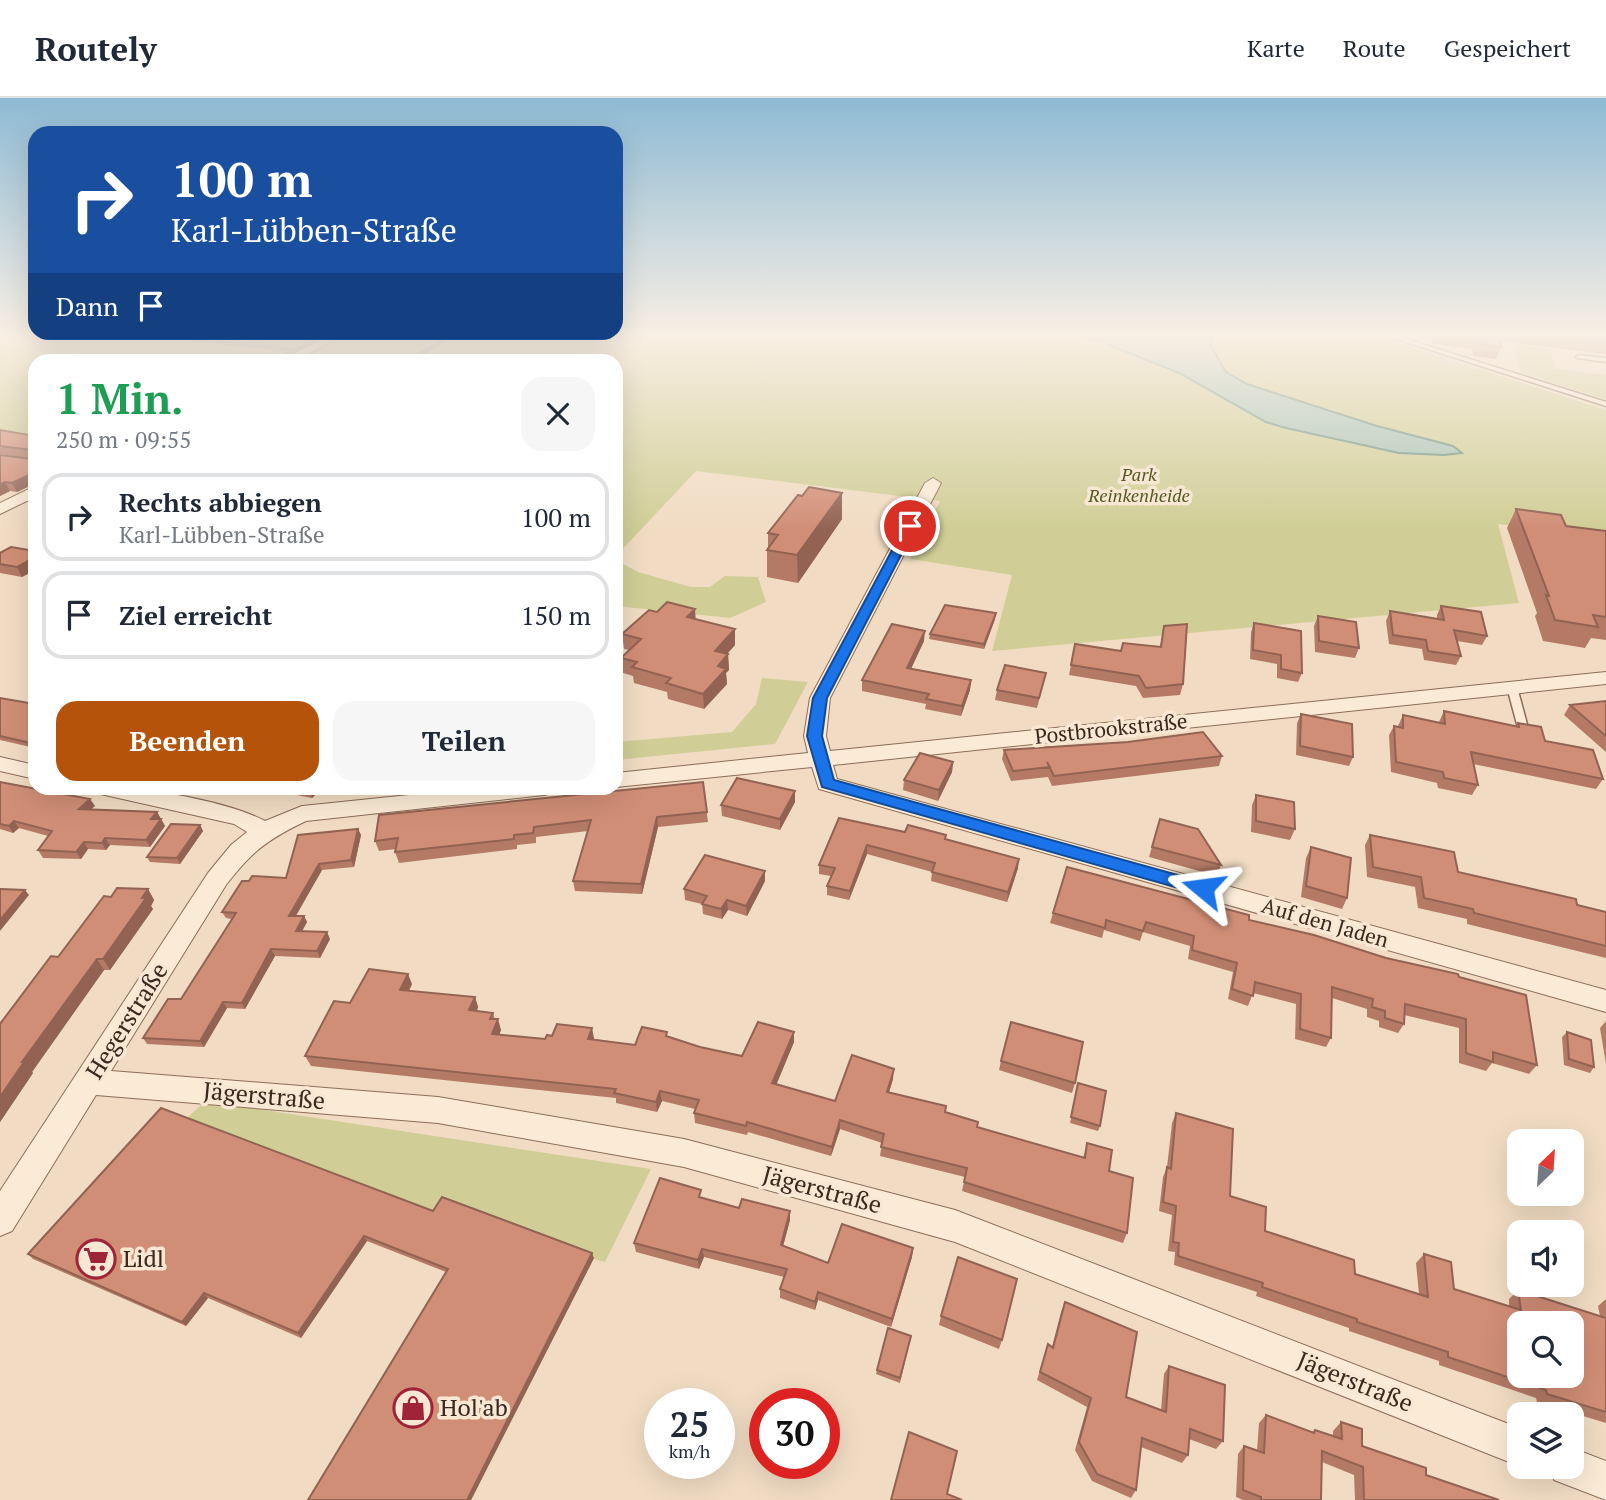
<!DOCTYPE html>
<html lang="de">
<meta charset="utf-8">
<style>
body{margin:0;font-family:"PT Serif",serif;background:#f6f6f7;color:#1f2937;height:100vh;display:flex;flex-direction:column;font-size:26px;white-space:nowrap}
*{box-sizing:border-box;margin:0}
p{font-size:23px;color:#747a83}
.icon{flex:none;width:38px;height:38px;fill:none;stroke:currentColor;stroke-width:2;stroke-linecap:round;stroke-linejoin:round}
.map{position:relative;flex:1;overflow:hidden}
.panel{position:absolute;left:28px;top:256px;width:595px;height:441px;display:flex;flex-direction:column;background:#fff;border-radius:21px;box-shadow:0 7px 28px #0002}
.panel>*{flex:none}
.top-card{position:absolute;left:28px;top:28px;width:595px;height:214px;border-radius:21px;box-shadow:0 7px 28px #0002;background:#1a4fa0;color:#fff;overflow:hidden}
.needle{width:46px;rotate:25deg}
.fabs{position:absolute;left:1507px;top:1031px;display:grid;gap:14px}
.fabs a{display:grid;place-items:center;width:77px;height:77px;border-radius:14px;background:#fff;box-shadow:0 7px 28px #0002;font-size:35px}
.speed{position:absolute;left:644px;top:1290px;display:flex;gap:14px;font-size:35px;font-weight:700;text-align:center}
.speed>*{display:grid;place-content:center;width:91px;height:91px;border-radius:50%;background:#fff;box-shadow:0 7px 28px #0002;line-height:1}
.speed small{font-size:18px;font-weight:400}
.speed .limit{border:10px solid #d22;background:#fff;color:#111}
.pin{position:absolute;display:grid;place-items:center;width:60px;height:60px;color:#fff;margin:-30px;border:4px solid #fff;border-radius:50%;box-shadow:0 2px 7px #0007}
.me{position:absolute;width:77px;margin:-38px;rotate:286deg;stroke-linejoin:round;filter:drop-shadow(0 0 5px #0008)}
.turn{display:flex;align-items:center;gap:24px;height:147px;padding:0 28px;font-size:32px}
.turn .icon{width:91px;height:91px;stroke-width:2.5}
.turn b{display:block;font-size:49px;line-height:60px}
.then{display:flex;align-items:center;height:66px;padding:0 28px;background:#0003;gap:14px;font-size:26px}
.round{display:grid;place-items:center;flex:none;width:74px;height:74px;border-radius:21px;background:#f6f6f7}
.head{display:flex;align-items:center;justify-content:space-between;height:119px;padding:0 28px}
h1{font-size:42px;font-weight:700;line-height:52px;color:#1e9e55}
.cta{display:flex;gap:14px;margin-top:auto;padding:14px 28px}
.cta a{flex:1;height:80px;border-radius:21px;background:#b45309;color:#fff;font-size:28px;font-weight:700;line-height:80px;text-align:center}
.cta a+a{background:#f6f6f7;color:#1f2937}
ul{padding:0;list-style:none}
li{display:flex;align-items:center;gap:21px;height:88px;margin:0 14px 10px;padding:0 14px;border:4px solid #e0e1e3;border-radius:21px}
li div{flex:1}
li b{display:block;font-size:26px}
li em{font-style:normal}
header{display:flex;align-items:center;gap:42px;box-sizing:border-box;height:98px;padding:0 35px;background:#fff;border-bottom:2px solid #e0e1e3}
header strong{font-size:33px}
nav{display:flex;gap:38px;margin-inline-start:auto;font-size:24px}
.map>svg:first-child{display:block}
</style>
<header>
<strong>Routely</strong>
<nav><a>Karte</a><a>Route</a><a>Gespeichert</a></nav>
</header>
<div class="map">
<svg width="1606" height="1402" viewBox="0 0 1606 1402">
<rect width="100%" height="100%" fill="#f1dcc3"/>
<!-- green -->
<path fill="#d0ce96" d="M0,236H334L281,262H35V338L0,334Z
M349,236H1370L1606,312V439L1498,426L1519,505L992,553L1012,477L910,461L940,403L696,373L616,458V262H298Z
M1514,245L1549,251L1557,271L1606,277V302L1520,274Z
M616,462L638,474L691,489H710L725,478L758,479L766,504L730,520L616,508Z
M762,580L808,584L775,646L616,662V644L732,634L756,606Z
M205,1003L651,1071L605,1164L436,1118L184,1023Z"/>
<!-- water -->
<path fill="#a5c3b6" stroke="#6b9283" stroke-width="2" d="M1068,236H1211L1212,250L1226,274L1247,286L1377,328L1453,348L1462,355L1444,357L1399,355L1286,330L1266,324L1179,275L1099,243Z"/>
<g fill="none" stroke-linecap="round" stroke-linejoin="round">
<!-- stream -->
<path stroke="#6b9283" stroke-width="4.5" d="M148,236L296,252
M276,262L327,236
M295,262L314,252
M410,262L455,236"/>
<!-- service casing -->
<g stroke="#8c6c58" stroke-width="3">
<path id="service" d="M1384,236H1390L1606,304V308L1384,237Z
M1579,257L1606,260V264L1577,260L1576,259Z
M1512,586L1517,589L1528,630L1526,632H1520L1518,630L1507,589Z"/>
</g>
<!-- minor casing -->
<g stroke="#8c6c58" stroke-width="2">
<path id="minor" d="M332,236H346L296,262H282Z
M933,380L941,385L830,600L826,638L830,653L1606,574V586L833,667L837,681L1606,892V914L819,691L812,669L616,689V675L808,655L804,638L810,600L925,385Z
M35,388V399L0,416V405Z
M0,659L35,667V681L0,673Z
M93,690C134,686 228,703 265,723L302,708L478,690H555L552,695L544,697L306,723C268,741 251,754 226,787L111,973L438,999L684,1041L955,1112L1519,1330V1368L955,1144L684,1069L438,1025L96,997L12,1133L0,1138V1093L208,775L231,747L247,734L234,726L96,695Z
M1572,1350L1606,1363V1402L1554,1382L1549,1368H1572Z"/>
</g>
<!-- service -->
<use href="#service" fill="#fbebd6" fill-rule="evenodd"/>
<!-- minor -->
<use href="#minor" fill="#fbebd6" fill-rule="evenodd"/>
</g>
<!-- wall -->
<path fill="#b47a65" d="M1432,236H1606V256L1500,243L1501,249L1496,261L1473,258L1472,251L1432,245Z
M0,332L35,338V393L33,386L17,394L10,393L0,398V357L32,361L0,356Z
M842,395V421L798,485L767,479V452L768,450V435L802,398Z
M1516,411L1566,428L1606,433V542L1591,540L1585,550L1543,543L1535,518L1537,515L1507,430Z
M35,453V472L22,479L0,475V455Z
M1441,508L1487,538L1482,547L1457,543L1461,558L1456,567L1424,562L1422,551L1389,546L1386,523L1390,513L1437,521V517Z
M1318,518L1359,550L1355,560L1315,554L1314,528Z
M696,521L735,531V547L727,556H728L729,572L726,575L727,586L704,611L668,601L667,594L634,585L633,578L623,575L621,560L629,552L624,551L622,536Z
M995,521L984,551L929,541L930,536Z
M1254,525L1302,575L1298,584L1277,580V566L1250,561L1251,534Z
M1164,528L1183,586L1180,597L1143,600L1136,588L1069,577L1075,546L1121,553L1123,545L1160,549Z
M924,543L911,571L971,582L970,592L961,618L925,611L926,606L862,593V582Z
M1046,575L1037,610L995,602L997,592Z
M0,600L35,606V650L0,642Z
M1606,603V654L1564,617L1570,607Z
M1444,613L1515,629L1518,625L1603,681L1596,691L1473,666L1478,687L1472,697L1438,690L1437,685L1391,674L1389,637L1394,628H1398L1403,617L1439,624Z
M1301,616L1353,659L1349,668L1296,657L1297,625Z
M1004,652L1222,658L1219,668L1052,688L1048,679L1011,683L1002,661Z
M953,664L952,674L938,703L903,692L904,682Z
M0,684L95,708L91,711L157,714L165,728L150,749L110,747L106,752L88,751L81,761L43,760L38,752L48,738L19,730L13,735L0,731Z
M703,684L708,724L658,729L642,796L575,793L573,783L588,733L536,739V745L517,747V751L399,765L395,754L396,751L379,753L375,743Z
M215,690H257L250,697Z
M260,690H322L312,700Z
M795,693V704L780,732L722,718L721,707Z
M1256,697L1295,731L1290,742L1251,734L1252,707Z
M839,720L946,742L1018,770L1007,804L931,783L932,774L867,756L849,802L827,797V788L831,778L819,776V767Z
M1160,721L1221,767L1217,778L1149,759Z
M200,727L203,733L180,766L150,764L147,759Z
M358,731L361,737L354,769L322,772L296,818H304L307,824L302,833L330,841L320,860L275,858L245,911L227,910L204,949L147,946L143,940L181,901L232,821L226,820L222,814L286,780Z
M1370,737L1458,774L1606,814V860L1467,826V821L1418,810L1415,789L1367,779L1365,747Z
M1311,749L1347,800L1342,811L1301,799L1306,760Z
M765,773V783L747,818L728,812L722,821L703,816L702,806L685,802L684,791Z
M148,791L154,802L151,808L153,811L110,872H104L32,974L33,975L0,1024V926L58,859Z
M1053,815L1249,822L1459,879L1537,967L1529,976L1492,965L1486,973L1459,965V930L1404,917V926L1398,935L1379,929V923L1367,919V911L1332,900L1331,940L1326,949L1295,941L1296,906L1253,895L1248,908L1228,901L1233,874L1188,861L1190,848L1143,834L1140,843L1104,832L1102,840L1050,825Z
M412,886L409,893L475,899L478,909L477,913L493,915L495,921L501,932L499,937L545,941L594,940V941L635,947L668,939L700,949L742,958L794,934V944L776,986L835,1003L893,981L889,994L945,1014L977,1029L1083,1060L1087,1045L1109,1073L1127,1135L1123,1145L962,1093L965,1079L880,1058L882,1045L840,1031L831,1058L748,1034L747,1037L695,1025L694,1015L695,1011L662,1003L657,1014L616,1005V1000L311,968L305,958L350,905Z
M1606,923V966L1600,930Z
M1567,934L1594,969L1590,975L1564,967L1562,939Z
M1001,963L1075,985L1072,995L999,972Z
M1078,985L1100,1028L1098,1033L1070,1025Z
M1176,1015L1230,1098L1265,1133L1355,1176L1419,1196L1416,1165L1424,1156L1454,1191L1509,1208V1201L1518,1192L1600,1218L1598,1208L1606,1201V1325L1537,1304L1536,1300L1439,1267V1263L1349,1233V1230L1256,1198L1257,1194L1174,1167L1175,1154L1168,1153L1172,1117L1159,1113L1163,1079L1167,1069L1172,1025Z
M702,1100L739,1110L790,1122L783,1148L828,1165L913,1150L912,1159L891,1229L818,1202L815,1212L780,1200V1191L784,1179L704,1159L699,1171L636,1154L634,1145Z
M433,1113L594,1160L471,1402H308L446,1174L367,1143L301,1240L208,1200L186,1228L33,1161L28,1156Z
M1065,1204L1126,1299L1161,1312L1164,1276L1169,1268L1223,1343L1216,1351L1189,1341L1188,1357L1182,1365L1141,1349L1136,1392L1131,1400L1092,1383L1075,1352L1087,1309L1037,1282L1048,1246L1052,1249L1061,1214Z
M941,1218L1002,1242L999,1251L939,1227Z
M911,1238L900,1285L876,1276L877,1272Z
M1266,1317L1312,1334L1315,1332L1333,1338V1333L1341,1324L1362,1348L1426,1377L1499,1402H1355L1354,1377L1322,1364L1321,1402H1243L1236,1399L1238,1356L1244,1348L1257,1353L1259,1325Z"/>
<!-- shaded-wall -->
<path fill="#926353" d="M29,377L34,386L17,394L12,385Z
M5,384L10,393L0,398V387Z
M842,395V421L798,485L797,457Z
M35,459V472L22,479L17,469Z
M695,511L696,526L687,519Z
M996,515L995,521L984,551V546Z
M735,531V547L716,568L715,553Z
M925,533L924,543L906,581L907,570Z
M728,556L729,572L726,575L727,586L704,611L703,596L718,568Z
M971,582L970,592L961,618L962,608Z
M953,664L952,674L938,703L939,692Z
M249,690H257L250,697L247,692Z
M314,690H322L312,700L310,694Z
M795,693V704L780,732V721Z
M90,701L95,708L83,718L79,711Z
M157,714L161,721L155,728L151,721Z
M657,719L658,729L642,796L641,786Z
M161,721L165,728L150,749L146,742Z
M14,723L19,730L13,735L9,728Z
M200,727L203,733L180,766L177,760Z
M358,731L361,737L354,769L351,762Z
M105,740L110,747L106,752L102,745Z
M84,744L88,751L81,761L76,754Z
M867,747V756L849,802L850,793Z
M1019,761L1018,770L1007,804L1008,794Z
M319,766L322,772L292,824L289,818Z
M765,773V783L747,818L746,808Z
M148,791L154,802L151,808L153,811L110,872L103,861Z
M25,792L29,797L0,833V822Z
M727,802L728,812L722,821L721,811Z
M304,818L307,824L299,839L296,833Z
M327,834L330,841L320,860L317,853Z
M271,851L275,858L245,911L242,905Z
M97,861L104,872L32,974L33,975L0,1024V999L22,964Z
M408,876L412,886L404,902L400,892Z
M475,899L478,909L473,922L469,912Z
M223,904L227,910L204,949L200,943Z
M498,921L501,932L496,946L492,936Z
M592,930L594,940L590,951L588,941Z
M794,934V944L773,995L772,985Z
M894,971L893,981L886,1004L887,994Z
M660,993L662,1003L657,1014L656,1004Z
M840,1022V1031L831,1058L832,1049Z
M790,1113V1122L781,1156V1147Z
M364,1138L367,1143L301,1240L298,1235Z
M913,1150L912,1159L891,1229L892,1221Z
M702,1151L704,1159L699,1171L698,1162Z
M592,1155L594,1160L471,1402H467Z
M818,1194V1202L815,1212V1204Z
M204,1195L208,1200L186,1228L182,1224Z"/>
<!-- building -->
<path fill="#d18e76" stroke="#926353" stroke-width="2" fill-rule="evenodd" d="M1452,236H1499L1501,249L1478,246L1477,239Z
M1540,236H1606V243Z
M0,332L35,338V390L33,389V379L29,377L12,385L5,384L0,387V357L32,361L31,352L0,348Z
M809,389L842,395L797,457L767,452L778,437L768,435L798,397L802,398Z
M1516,411L1561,417L1566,428L1606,433V519L1593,517L1598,529L1555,522L1546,497L1549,498Z
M11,449L35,453V459L17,469L0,466V455Z
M667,504L695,511L687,519L735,531L715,553L728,556L718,568L726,571L703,596L666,585L671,580L632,569L637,564L621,560L641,541L622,536L649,512L657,514Z
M945,507L996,515L984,546L930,536Z
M1441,508L1481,514L1487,538L1454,532L1461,558L1428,553L1426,542L1393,537L1390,513L1444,522Z
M1318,518L1356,524L1359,550L1319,543Z
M1254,525L1301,533L1302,575L1281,571V557L1253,552Z
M892,526L925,533L907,570L971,582L962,608L926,601L929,596L862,582Z
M1187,526L1183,586L1146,590L1139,578L1071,567L1075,546L1121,553L1123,545L1161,549L1164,528Z
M1005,567L1046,575L1039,600L997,592Z
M0,600L35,606V646L0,638Z
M1606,603V638L1570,607Z
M1444,613L1519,629L1518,625L1541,629L1545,643L1593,652L1603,681L1471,654L1478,687L1444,680L1443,674L1396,664L1394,628L1403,630V617L1445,626Z
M1301,616L1352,626L1353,659L1300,648Z
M1203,634L1222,658L1054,678L1047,664L1050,669L1013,673L1004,652L1128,644Z
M920,655L953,664L939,692L904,682Z
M737,680L795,693L780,721L721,707Z
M0,684L90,701L79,711L157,714L151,721H161L146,742L105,740L102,745L84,744L76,754L38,752L52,733L14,723L9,728L0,726Z
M703,684L707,714L657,719L641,786L573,783L591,722L534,729L533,735L514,737V741L395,754L398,740L375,743L379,717Z
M285,690H314L310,694Z
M1256,697L1294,704L1295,731L1256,723Z
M839,720L905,734L908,727L946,737L945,741L1019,761L1008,794L932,774L935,765L867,747L850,793L827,788L835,770L819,767Z
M1160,721L1198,731L1221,767L1152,749Z
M171,726L200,727L177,760L147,759Z
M358,731L351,762L319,766L289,818H304L296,833L327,834L317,853L271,851L242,905L223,904L200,943L143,940L168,901H181L236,815L222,814L242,783H249L252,778L286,780L298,737Z
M1370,737L1454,754L1458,774L1576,801L1577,807L1606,814V848L1474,815L1473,811L1424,800L1421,779L1373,769Z
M1311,749L1351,760L1347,800L1306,788Z
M705,757L765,773L746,808L727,802L721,811L702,806L707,798L684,791Z
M1067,769L1249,817V822L1314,837L1386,860L1458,876L1459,879L1526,897L1537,967L1493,954V964L1466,955V921L1405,906L1404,926L1385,920V913L1372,909L1373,901L1332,889L1331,940L1300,931L1301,896L1255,884L1253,898L1232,891L1237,865L1192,852L1194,838L1146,824L1143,833L1106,822L1105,830L1053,815Z
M117,790L148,791L142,800H146L103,861H97L22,964H24L0,999V926L51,858L58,859L104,798L111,799Z
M0,791L25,792L0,822Z
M369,871L408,876L400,892L475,899L469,912L493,915L490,921H498L492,936L545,941L547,937L552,938L557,926L592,930L588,941L635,947L642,929L667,934L666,938L700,949L742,958L758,924L794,934L772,985L835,1003L852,957L894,971L887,994L946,1008L945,1014L978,1024L977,1029L1085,1060L1087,1045L1112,1052L1109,1073L1133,1080L1127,1135L964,1084L967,1070L881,1049L884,1036L840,1022L832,1049L747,1024L746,1028L694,1015L699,1002L660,993L656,1004L614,995L616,991L305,958L334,903L350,905Z
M1011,924L1083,944L1075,985L1001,963Z
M1567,934L1591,942L1594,969L1569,961Z
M1078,985L1106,993L1100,1028L1071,1019Z
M161,1010L433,1113L442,1099L592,1155L467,1402H308L448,1171L364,1138L298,1235L204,1195L182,1224L28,1156Z
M1176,1015L1233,1031L1230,1098L1266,1109L1265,1133L1354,1162L1355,1176L1428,1199L1424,1156L1451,1164L1454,1191L1521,1212L1518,1192L1606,1220V1314L1547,1296L1546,1292L1448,1259V1254L1357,1224V1221L1262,1189L1263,1185L1178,1158L1179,1145L1173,1144L1176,1108L1163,1104L1167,1069L1171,1071ZM1519,1225H1572V1278H1519Z
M660,1080L701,1092L699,1099L739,1110L742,1101L790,1113L781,1147L828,1165L842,1126L913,1150L892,1221L818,1194L815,1204L780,1191L787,1171L702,1151L698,1162L634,1145Z
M958,1159L1017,1181L1002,1242L941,1218Z
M1065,1204L1137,1234L1126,1299L1166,1314L1169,1268L1225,1287L1223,1343L1190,1331L1188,1357L1142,1340L1136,1392L1097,1376L1079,1344L1091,1300L1040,1274L1048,1246L1053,1250Z
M888,1230L911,1238L900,1280L877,1272Z
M1266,1317L1314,1335L1315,1332L1342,1341L1341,1324L1362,1331V1348L1426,1370V1377L1499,1402H1364L1363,1369L1322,1353L1321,1402H1261V1399L1243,1392L1244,1348L1264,1355Z
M909,1334L957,1353L947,1396L962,1402H891Z"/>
<!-- sky -->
<linearGradient id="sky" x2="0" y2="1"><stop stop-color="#8dbad4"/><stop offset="0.55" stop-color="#f9efe4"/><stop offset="1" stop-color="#f9efe4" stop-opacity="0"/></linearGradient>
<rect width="1606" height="432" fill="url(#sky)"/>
<!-- route -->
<path fill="#1a73e8" stroke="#114b97" stroke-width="2" d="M910,424L916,428L827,600L822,638L834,682L1203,784L1209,786L1212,790L1209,795L1203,797L822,689L807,638L813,600L905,428Z"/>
<!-- icons -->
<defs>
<g id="supermarket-ring" transform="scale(2.0125)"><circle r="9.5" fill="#f8e7d3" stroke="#9f2437" stroke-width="1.5"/><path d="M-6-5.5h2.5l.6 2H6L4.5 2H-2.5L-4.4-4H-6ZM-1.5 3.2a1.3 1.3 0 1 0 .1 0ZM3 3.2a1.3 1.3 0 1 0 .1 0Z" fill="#9f2437"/></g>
<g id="shop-ring" transform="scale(2.0125)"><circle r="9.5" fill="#f8e7d3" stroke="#9f2437" stroke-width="1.5"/><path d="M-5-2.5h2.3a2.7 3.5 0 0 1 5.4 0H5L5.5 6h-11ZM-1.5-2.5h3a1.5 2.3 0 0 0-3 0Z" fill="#9f2437"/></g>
</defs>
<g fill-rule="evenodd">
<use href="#supermarket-ring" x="96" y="1161"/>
<use href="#shop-ring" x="413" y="1310"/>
</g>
<g text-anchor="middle" stroke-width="7" stroke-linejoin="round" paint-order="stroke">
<!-- far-park labels -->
<g font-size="18" font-style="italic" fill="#535922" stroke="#f8e7d3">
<text x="1139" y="383">Park<tspan x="1139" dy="21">Reinkenheide</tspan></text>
</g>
<!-- street labels -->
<g font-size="21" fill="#3b271d" stroke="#f8e7d3">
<text transform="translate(1111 631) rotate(-6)" y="7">Postbrookstraße</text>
<text transform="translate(1325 825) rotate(16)" y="7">Auf den Jaden</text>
</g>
<!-- near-street labels -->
<g font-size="24" fill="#3b271d" stroke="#f8e7d3">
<text transform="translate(127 923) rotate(-58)" y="8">Hegerstraße</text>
<text transform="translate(264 998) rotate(5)" y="8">Jägerstraße</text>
<text transform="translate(822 1092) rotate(15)" y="8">Jägerstraße</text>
<text transform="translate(1355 1284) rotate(22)" y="8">Jägerstraße</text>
</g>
<!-- near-poi labels -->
<g font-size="24" fill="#3b271d" stroke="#f8e7d3" text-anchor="start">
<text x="123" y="1169">Lidl</text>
<text x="440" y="1318">Hol'ab</text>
</g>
</g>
</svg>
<div class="fabs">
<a><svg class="needle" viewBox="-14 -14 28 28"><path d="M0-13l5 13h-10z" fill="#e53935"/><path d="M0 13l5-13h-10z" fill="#747a83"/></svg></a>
<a><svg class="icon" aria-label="sound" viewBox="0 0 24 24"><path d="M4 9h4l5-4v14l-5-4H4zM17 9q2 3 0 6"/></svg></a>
<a><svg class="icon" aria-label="search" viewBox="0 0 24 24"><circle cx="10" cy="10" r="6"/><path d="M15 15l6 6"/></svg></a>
<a><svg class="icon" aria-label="layers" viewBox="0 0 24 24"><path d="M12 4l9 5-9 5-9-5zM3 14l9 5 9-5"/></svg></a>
</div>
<div class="speed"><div>25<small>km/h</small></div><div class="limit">30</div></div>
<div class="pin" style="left:910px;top:428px;background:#d93025"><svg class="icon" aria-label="arrive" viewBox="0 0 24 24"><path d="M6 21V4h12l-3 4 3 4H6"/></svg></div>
<svg class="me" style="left:1203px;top:790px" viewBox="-20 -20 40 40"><path d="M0-17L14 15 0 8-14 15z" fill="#1a73e8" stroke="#fff" stroke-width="4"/></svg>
<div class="top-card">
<div class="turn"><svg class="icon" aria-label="right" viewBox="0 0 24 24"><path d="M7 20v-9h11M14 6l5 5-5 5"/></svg><div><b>100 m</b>Karl-Lübben-Straße</div></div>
<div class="then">Dann<svg class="icon" aria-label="arrive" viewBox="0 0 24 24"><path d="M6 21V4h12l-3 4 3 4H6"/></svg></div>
</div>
<section class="panel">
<div class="head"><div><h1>1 Min.</h1><p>250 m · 09:55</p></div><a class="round"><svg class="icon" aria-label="close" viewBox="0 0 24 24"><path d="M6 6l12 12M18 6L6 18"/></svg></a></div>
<ul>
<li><svg class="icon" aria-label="right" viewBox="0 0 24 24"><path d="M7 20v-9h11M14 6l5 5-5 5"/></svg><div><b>Rechts abbiegen</b><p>Karl-Lübben-Straße</p></div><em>100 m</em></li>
<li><svg class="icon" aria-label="arrive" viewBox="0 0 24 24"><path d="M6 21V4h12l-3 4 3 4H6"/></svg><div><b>Ziel erreicht</b></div><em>150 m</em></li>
</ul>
<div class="cta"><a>Beenden</a><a>Teilen</a></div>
</section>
</div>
